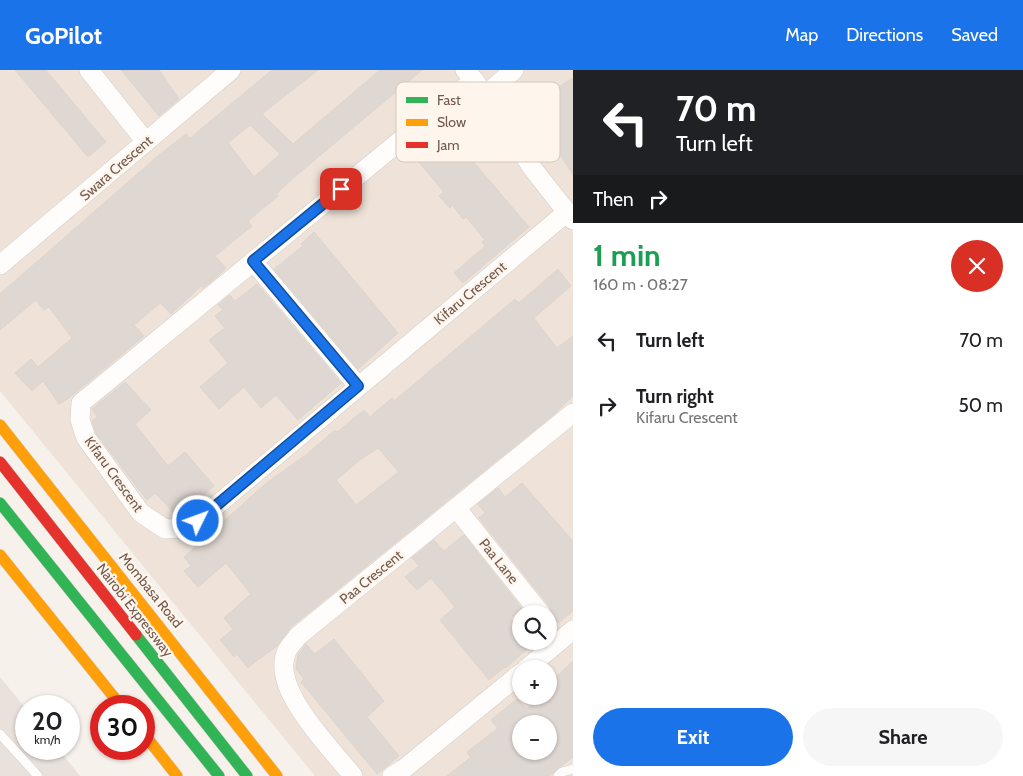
<!DOCTYPE html>
<meta charset="utf-8">
<style>
body{margin:0;font-family:Cabin,sans-serif;background:#f6f6f6;color:#202124;height:100vh;display:flex;flex-direction:column;font-size:19px;white-space:nowrap}
*{box-sizing:border-box;margin:0}
p{font-size:16px;color:#757577}
.icon{flex:none;width:28px;height:28px;fill:none;stroke:currentColor;stroke-width:2;stroke-linecap:round;stroke-linejoin:round}
.map{position:relative;flex:1;overflow:hidden}
.drawer{display:flex;flex-direction:column;background:#fff;width:450px}
.drawer>*{flex:none}
.top-card{background:#202124;color:#fff;overflow:hidden}
.controls{position:absolute;left:512px;top:535px;display:grid;gap:10px}
.controls a{display:grid;place-items:center;width:45px;height:45px;border-radius:50%;background:#fff;box-shadow:0 1px 4px #0004;font-size:25px}
.speed{position:absolute;left:15px;top:625px;display:flex;gap:10px;font-size:25px;font-weight:700;text-align:center}
.speed>*{display:grid;place-content:center;width:65px;height:65px;border-radius:50%;background:#fff;box-shadow:0 1px 4px #0004;line-height:1}
.speed small{font-size:12px;font-weight:400}
.speed .limit{border:8px solid #d22;background:#fff;color:#111}
.pin{position:absolute;display:grid;place-items:center;width:42px;height:42px;color:#fff;margin:-21px;border-radius:10px;box-shadow:0 2px 8px #0006}
.me{position:absolute;width:55px;margin:-28px;rotate:48deg;stroke-linejoin:round;filter:drop-shadow(0 0 4px #0008)}
.turn{display:flex;align-items:center;gap:18px;height:105px;padding:0 20px;font-size:22px}
.turn .icon{width:65px;height:65px;stroke-width:2.5}
.turn b{display:block;font-size:35px;line-height:42px}
.then{display:flex;align-items:center;height:48px;padding:0 20px;background:#0003;gap:10px;font-size:19px}
.round{display:grid;place-items:center;flex:none;width:52px;height:52px;border-radius:26px;background:#f6f6f6}
.summary{display:flex;align-items:center;justify-content:space-between;height:85px;padding:0 20px}
h1{font-size:30px;font-weight:700;line-height:38px;color:#1e9e55}
.action{display:flex;gap:10px;margin-top:auto;padding:10px 20px}
.action a{flex:1;height:58px;border-radius:30px;background:#1a73e8;color:#fff;font-size:20px;font-weight:700;line-height:58px;text-align:center}
.action a+a{background:#f6f6f6;color:#202124}
ul{padding:0;list-style:none}
li{display:flex;align-items:center;gap:15px;height:65px;padding:0 20px}
li div{flex:1}
li b{display:block;font-size:19px}
li em{font-style:normal}
header{display:flex;align-items:center;gap:30px;box-sizing:border-box;height:70px;padding:0 25px;background:#1a73e8;color:#fff}
header strong{font-size:24px}
nav{display:flex;gap:28px;margin-inline-start:auto;font-size:18px}
main{display:flex;flex:1;min-height:0}
.map>svg:first-child{display:block}
</style>
<header>
<strong>GoPilot</strong>
<nav><a>Map</a><a>Directions</a><a>Saved</a></nav>
</header>
<main>
<div class="map">
<svg width="573" height="706" viewBox="0 0 573 706">
<rect width="100%" height="100%" fill="#f6f1eb"/>
<!-- residential -->
<path fill="#efe3d9" fill-rule="evenodd" d="M0,0H573V706H315L0,321ZM521,544H549V571H521ZM521,599H549V626H521ZM521,654H549V681H521Z"/>
<!-- industrial -->
<path fill="#e8e1dc" d="M0,607L26,639V679H58L80,706H0Z"/>
<!-- building -->
<path fill="#dfd7d1" stroke="#ded4ce" fill-rule="evenodd" d="M15,0H46L106,72L88,87Z
M121,0H159L179,29L159,46Z
M272,0H318L262,44L293,74L380,0H422L292,109L276,124L278,126L248,151L252,156L215,186L226,198L219,205L203,218L201,216L171,244L160,233L134,255L144,266L69,328L59,334L43,311L32,321L15,303L31,289L38,297L72,268L49,237L44,240L36,230L0,260V224L159,85L186,64L190,68ZM250,55L280,84L254,107L228,73Z
M573,8V105L529,35Z
M442,55L529,157L463,213L454,203L485,176L482,172L485,170L466,147L463,149L452,135L450,138L439,126L444,122L411,83Z
M314,162L398,263L358,299L274,199L303,176L301,174Z
M558,199L571,216L534,248L557,278L573,266V326L553,345L291,557L277,576L259,589L248,598L237,584L234,587L220,570L233,559L224,548L251,524L226,493L198,517L184,501L191,496L184,487L264,415L307,384L335,360L337,362L364,340L370,347L392,328L394,331L515,229L519,233ZM378,378L399,402L356,435L336,410L361,389Z
M257,214L341,313L298,350L276,325L261,338L244,317L219,339L200,317L228,293L209,270L225,258L215,246L223,240L218,235L230,225L235,231Z
M125,312L151,340L135,354L168,396L185,382L214,416L197,431L199,433L181,447H178L155,423L147,430L96,363L92,351L97,347L92,339Z
M522,413L573,471V541L558,553L552,545L550,537L479,448L485,443L478,434L498,418L505,427Z
M464,465L522,539L510,548L521,561V571H536L506,598L505,597L489,610L440,550L455,537L431,508L417,520L405,507L419,496L412,488L434,470L444,481Z
M334,569L384,631L367,647L399,686L377,704L301,612L304,609L296,599L298,585L306,574L315,584Z
M573,591V687L549,706H447L471,687L467,682L498,658L491,650L517,629L526,639L542,626H549V621L553,618L549,614ZM521,654H549V681H521Z"/>
<g fill="none" stroke-linecap="round" stroke-linejoin="round">
<!-- lane casing -->
<g stroke="#d3cdc7" stroke-width="10">
<path id="lane" d="M0,664L38,706
M558,706L562,702L573,699"/>
</g>
<!-- street casing -->
<g stroke="#d3cdc7" stroke-width="20">
<path id="street" d="M89,0L146,72
M465,0L474,10L533,99L573,150
M474,10L81,333L80,350L86,368L141,443L165,459L184,458L198,451L566,143
M484,26L514,0
M253,191L358,316
M0,195L231,0
M457,439L541,544
M526,599L573,560
M353,706C332,679 269,618 287,581C289,576 295,571 298,566L573,343
M392,706L405,698L521,603"/>
</g>
<!-- fast casing -->
<g stroke="#d5ccc7" stroke-width="12">
<path id="fast" d="M0,433L219,706
M136,565L247,706"/>
</g>
<!-- slow casing -->
<g stroke="#d5ccc7" stroke-width="12">
<path id="slow" d="M0,355L277,706
M0,485L121,636
M144,664L177,706"/>
</g>
<!-- jam casing -->
<g stroke="#d5ccc7" stroke-width="12">
<path id="jam" d="M0,392L136,565"/>
</g>
<!-- lane -->
<use href="#lane" stroke="#fefdfc" stroke-width="9"/>
<!-- street -->
<use href="#street" stroke="#fefdfc" stroke-width="19"/>
<!-- fast -->
<use href="#fast" stroke="#30b455" stroke-width="11"/>
<!-- slow -->
<use href="#slow" stroke="#ff9f0a" stroke-width="11"/>
<!-- jam -->
<use href="#jam" stroke="#e5322d" stroke-width="11"/>
</g>
<g fill="none" stroke-linecap="round" stroke-linejoin="round">
<!-- route casing -->
<g stroke="#114b97" stroke-width="12">
<path id="route" d="M198,451L358,316L253,191L341,119"/>
</g>
<!-- route -->
<use href="#route" stroke="#1a73e8" stroke-width="9"/>
</g>
<g text-anchor="middle" stroke-width="4.5" stroke-linejoin="round" paint-order="stroke">
<!-- street labels -->
<g font-size="14" fill="#72584d" stroke="#fef6ed">
<text transform="translate(116 98) rotate(-41)" y="5">Swara Crescent</text>
<text transform="translate(470 223) rotate(-40)" y="5">Kifaru Crescent</text>
<text transform="translate(114 404) rotate(54)" y="5">Kifaru Crescent</text>
<text transform="translate(499 491) rotate(51)" y="5">Paa Lane</text>
<text transform="translate(371 507) rotate(-39)" y="5">Paa Crescent</text>
<text transform="translate(151 520) rotate(51)" y="5">Mombasa Road</text>
<text transform="translate(135 540) rotate(52)" y="5">Nairobi Expressway</text>
</g>
</g>
<!-- legend -->
<rect x="396" y="12" width="164" height="80" rx="8" fill="#fef6ed" stroke="#d4c7bd" stroke-width="1"/>
<rect x="406" y="27" width="22" height="6" fill="#30b455"/>
<rect x="406" y="49" width="22" height="7" fill="#ff9f0a"/>
<rect x="406" y="72" width="22" height="6" fill="#e5322d"/>
<g font-size="14" fill="#72584d">
<text x="437" y="35">Fast</text>
<text x="437" y="57">Slow</text>
<text x="437" y="80">Jam</text>
</g>
</svg>
<div class="controls">
<a><svg class="icon" aria-label="search" viewBox="0 0 24 24"><circle cx="10" cy="10" r="6"/><path d="M15 15l6 6"/></svg></a>
<a>+</a>
<a>−</a>
</div>
<div class="speed"><div>20<small>km/h</small></div><div class="limit">30</div></div>
<div class="pin" style="left:341px;top:119px;background:#d93025"><svg class="icon" aria-label="arrive" viewBox="0 0 24 24"><path d="M6 21V4h12l-3 4 3 4H6"/></svg></div>
<svg class="me" style="left:198px;top:451px" viewBox="-20 -20 40 40"><circle r="17" fill="#1a73e8" stroke="#fff" stroke-width="3"/><path d="M0-11L8 9 0 5-8 9z" fill="#fff"/></svg>
</div>
<section class="drawer">
<div class="top-card">
<div class="turn"><svg class="icon" aria-label="left" viewBox="0 0 24 24"><path d="M17 20v-9H6M10 6l-5 5 5 5"/></svg><div><b>70 m</b>Turn left</div></div>
<div class="then">Then<svg class="icon" aria-label="right" viewBox="0 0 24 24"><path d="M7 20v-9h11M14 6l5 5-5 5"/></svg></div>
</div>
<div class="summary"><div><h1>1 min</h1><p>160 m · 08:27</p></div><a class="round" style="background:#d93025;color:#fff"><svg class="icon" aria-label="close" viewBox="0 0 24 24"><path d="M6 6l12 12M18 6L6 18"/></svg></a></div>
<ul>
<li><svg class="icon" aria-label="left" viewBox="0 0 24 24"><path d="M17 20v-9H6M10 6l-5 5 5 5"/></svg><div><b>Turn left</b></div><em>70 m</em></li>
<li><svg class="icon" aria-label="right" viewBox="0 0 24 24"><path d="M7 20v-9h11M14 6l5 5-5 5"/></svg><div><b>Turn right</b><p>Kifaru Crescent</p></div><em>50 m</em></li>
</ul>
<div class="action"><a>Exit</a><a>Share</a></div>
</section>
</main>
